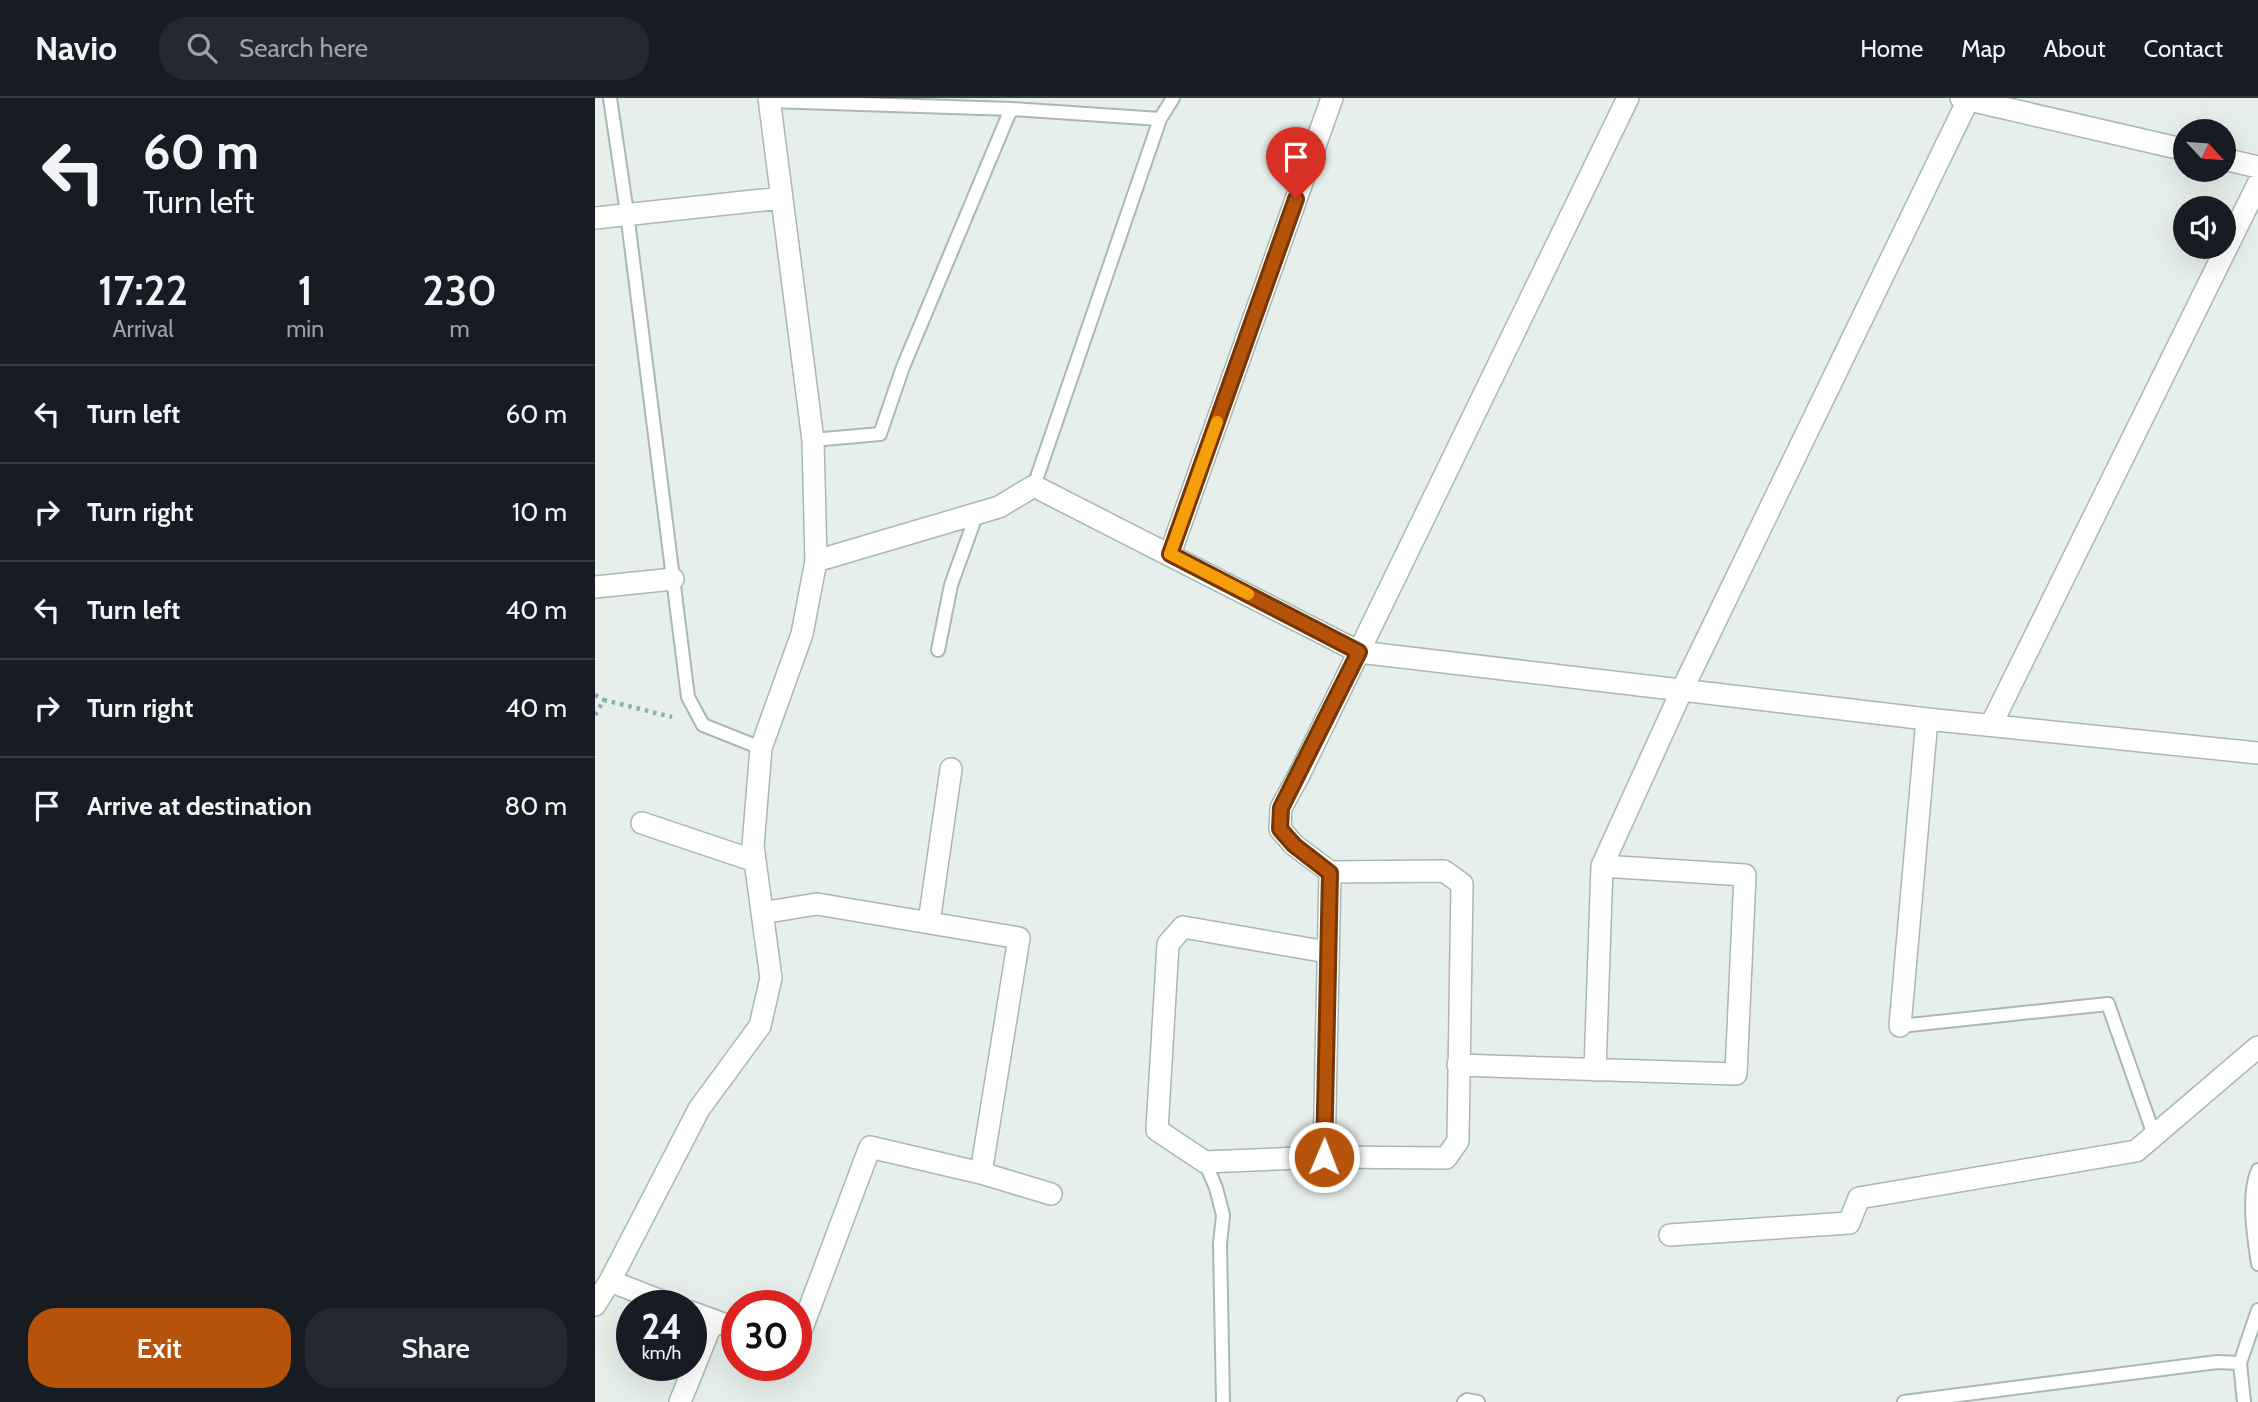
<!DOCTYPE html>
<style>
body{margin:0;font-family:Cabin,sans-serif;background:#242831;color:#f1f3f6;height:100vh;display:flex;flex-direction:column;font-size:26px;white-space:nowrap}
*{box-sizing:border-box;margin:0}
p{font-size:23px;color:#9ea1a6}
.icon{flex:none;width:38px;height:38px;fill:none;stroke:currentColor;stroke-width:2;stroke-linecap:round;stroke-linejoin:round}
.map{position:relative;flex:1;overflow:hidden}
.drawer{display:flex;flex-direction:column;background:#171b24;width:595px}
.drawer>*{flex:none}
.top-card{background:#171b24;color:#f1f3f6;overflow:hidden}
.needle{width:46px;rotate:116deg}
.fabs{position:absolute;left:1578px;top:21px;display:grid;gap:14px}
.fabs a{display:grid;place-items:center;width:63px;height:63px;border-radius:50%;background:#171b24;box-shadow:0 7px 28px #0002;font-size:35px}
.speed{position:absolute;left:21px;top:1192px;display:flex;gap:14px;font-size:35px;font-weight:700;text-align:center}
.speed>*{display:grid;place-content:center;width:91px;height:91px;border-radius:50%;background:#171b24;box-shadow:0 7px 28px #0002;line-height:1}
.speed small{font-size:18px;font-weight:400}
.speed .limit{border:10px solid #d22;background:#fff;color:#111}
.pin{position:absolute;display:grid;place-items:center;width:60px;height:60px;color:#fff;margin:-72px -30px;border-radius:50% 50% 50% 0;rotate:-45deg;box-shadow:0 0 7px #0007}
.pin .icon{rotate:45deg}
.me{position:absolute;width:77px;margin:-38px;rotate:1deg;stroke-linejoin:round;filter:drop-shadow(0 0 5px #0008)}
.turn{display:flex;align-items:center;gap:24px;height:147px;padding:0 28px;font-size:32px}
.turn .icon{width:91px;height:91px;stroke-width:2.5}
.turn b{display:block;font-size:49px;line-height:60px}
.eta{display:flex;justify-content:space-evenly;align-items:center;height:119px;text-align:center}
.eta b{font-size:42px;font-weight:600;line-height:49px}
.button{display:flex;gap:14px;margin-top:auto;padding:14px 28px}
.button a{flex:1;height:80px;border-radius:28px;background:#b45309;color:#fff;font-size:28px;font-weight:600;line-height:80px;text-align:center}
.button a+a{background:#242831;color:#f1f3f6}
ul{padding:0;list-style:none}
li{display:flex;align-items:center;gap:21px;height:98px;padding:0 28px;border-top:2px solid #363941}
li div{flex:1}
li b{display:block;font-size:26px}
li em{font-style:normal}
header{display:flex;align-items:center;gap:42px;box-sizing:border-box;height:98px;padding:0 35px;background:#171b24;border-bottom:2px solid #363941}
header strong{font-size:33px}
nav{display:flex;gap:38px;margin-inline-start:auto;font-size:24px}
.search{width:490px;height:63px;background:#242831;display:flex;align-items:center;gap:18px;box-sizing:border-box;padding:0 24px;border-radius:28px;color:#9ea1a6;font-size:26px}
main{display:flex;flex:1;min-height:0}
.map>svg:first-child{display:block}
</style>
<header>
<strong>Navio</strong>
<div class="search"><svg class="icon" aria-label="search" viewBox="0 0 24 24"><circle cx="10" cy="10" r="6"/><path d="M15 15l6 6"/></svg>Search here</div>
<nav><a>Home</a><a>Map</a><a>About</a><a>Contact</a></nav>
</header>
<main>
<section class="drawer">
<div class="top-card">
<div class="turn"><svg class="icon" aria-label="left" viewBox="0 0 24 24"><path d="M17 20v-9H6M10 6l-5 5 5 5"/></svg><div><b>60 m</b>Turn left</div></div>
</div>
<div class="eta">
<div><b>17:22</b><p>Arrival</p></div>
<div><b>1</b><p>min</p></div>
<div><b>230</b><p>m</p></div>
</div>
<ul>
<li><svg class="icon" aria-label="left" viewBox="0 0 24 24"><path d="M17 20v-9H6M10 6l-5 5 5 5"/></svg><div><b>Turn left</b></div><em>60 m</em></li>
<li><svg class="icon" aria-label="right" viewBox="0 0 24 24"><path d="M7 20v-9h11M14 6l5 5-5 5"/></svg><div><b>Turn right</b></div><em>10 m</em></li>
<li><svg class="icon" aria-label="left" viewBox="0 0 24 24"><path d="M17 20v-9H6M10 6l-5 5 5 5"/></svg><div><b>Turn left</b></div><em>40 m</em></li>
<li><svg class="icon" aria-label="right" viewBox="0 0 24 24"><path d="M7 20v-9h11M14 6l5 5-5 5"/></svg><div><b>Turn right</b></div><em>40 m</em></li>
<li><svg class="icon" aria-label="arrive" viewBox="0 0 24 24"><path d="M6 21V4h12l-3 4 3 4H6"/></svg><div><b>Arrive at destination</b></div><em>80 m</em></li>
</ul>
<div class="button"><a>Exit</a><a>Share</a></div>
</section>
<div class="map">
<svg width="1663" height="1304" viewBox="0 0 1663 1304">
<rect width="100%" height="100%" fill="#e6efeb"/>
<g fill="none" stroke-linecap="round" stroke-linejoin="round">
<!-- service casing -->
<g stroke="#a8b8b2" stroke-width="16">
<path id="service" d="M15,0L32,115L93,599L108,627L166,650
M175,3L416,11L565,21
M218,342L285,336L308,269L416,11
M439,388L565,21L578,0
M343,552L356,487L382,415
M1305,928L1513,906L1559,1037
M610,1064L621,1090L628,1117L625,1146L628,1304
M1663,1072C1652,1096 1659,1140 1663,1166
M869,1304L872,1302L883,1304
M1309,1304L1622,1264L1645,1265
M1649,1304L1645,1265L1663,1212"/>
</g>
<!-- minor casing -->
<g stroke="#a8b8b2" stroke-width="24">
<path id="minor" d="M1366,0L1591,52
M1629,61L1663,69
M0,120L187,100
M575,456L737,0
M221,463L404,409L439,388L764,554L1332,621L1663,655
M0,489L78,481
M1396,627L1663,86
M704,677L686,710L685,731L699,747L735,774L849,773L867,786L863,1043L851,1060L729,1059L610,1064L562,1032L573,846L588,829L732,854
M47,725L160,763
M167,815L222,806L424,840L386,1075
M334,824L356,671
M1305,928L1332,621
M863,967L1141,976L1150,777L1007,768
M1000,972L1007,768L1087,592L1374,0
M729,1059L735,774
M1075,1137L1254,1125L1264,1100L1541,1053L1663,949
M15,1183L79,1208
M0,1207L15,1183L104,1011L165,928L176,880L158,748L166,650L207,536L221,463L218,342L174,0
M96,1214L142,1231
M201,1246L275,1049L386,1075L456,1096
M85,1304L118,1222"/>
</g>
<!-- tertiary casing -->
<g stroke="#a8b8b2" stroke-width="24">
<path id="tertiary" d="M704,677L1033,0"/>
</g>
<!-- path -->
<path stroke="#86b3a5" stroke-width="4.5" stroke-dasharray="3.5 5" stroke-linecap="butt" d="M0,597L9,602
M0,617L9,602L77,619"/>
<!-- service -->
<use href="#service" stroke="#fff" stroke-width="12"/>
<!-- minor -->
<use href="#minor" stroke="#fff" stroke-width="21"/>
<!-- tertiary -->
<use href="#tertiary" stroke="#fff" stroke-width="21"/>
</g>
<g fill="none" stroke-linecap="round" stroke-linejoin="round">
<!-- route casing -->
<g stroke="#753606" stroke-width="18">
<path id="route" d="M701,101L575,456L764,554L686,710L685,731L699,747L735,775L729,1059"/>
</g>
<!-- route -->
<use href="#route" stroke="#b45309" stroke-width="12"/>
<!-- slow -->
<path stroke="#f59e0b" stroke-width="12" d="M622,324L575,456L653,496"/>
</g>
</svg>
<div class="fabs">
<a><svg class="needle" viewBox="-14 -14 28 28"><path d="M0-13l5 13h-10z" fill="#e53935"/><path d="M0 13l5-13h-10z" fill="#9ea1a6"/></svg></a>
<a><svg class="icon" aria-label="sound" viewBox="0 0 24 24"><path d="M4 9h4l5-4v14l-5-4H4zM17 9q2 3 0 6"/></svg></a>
</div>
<div class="speed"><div>24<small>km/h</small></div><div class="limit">30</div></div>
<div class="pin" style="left:701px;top:101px;background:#d93025"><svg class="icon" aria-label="arrive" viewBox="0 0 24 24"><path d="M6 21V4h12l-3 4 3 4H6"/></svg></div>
<svg class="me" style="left:729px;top:1059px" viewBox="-20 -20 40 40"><circle r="17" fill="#b45309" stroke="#fff" stroke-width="3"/><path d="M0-11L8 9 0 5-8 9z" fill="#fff"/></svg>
</div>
</main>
